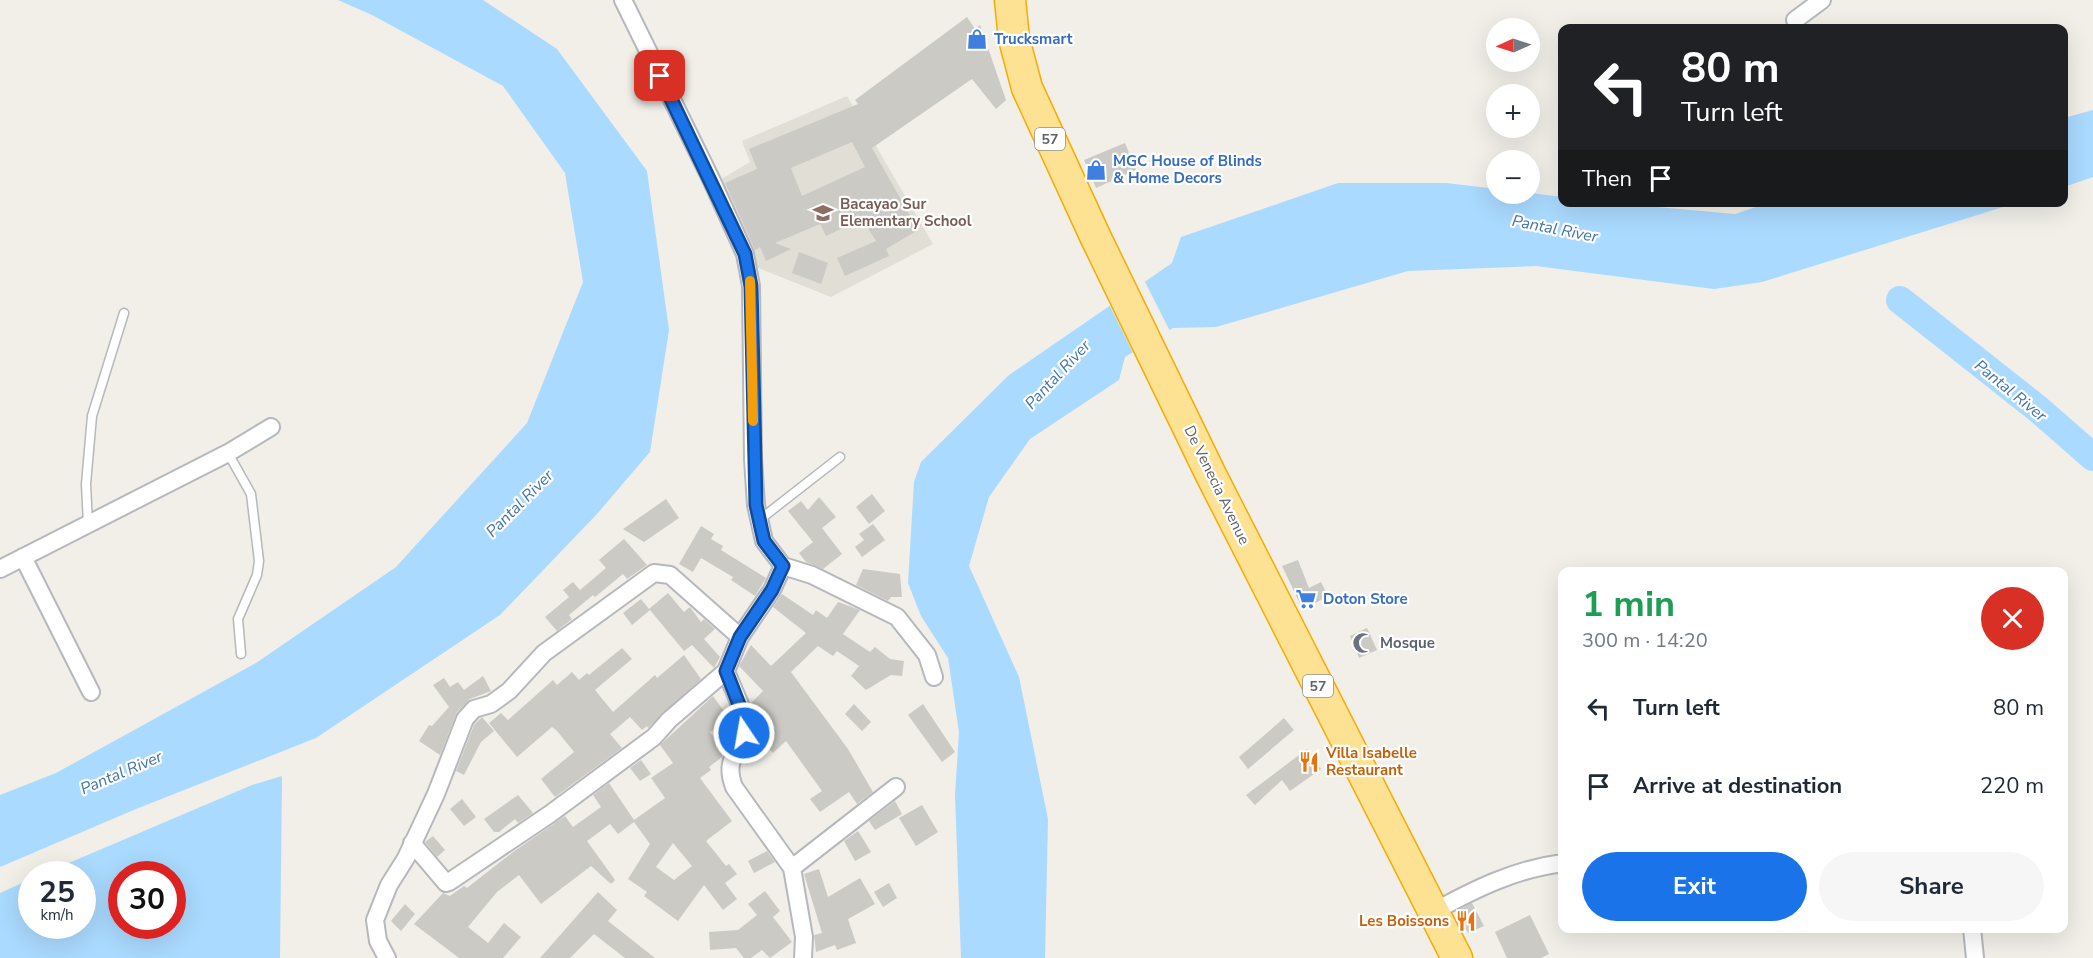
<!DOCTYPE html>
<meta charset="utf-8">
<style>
body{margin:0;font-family:"Nunito Sans",sans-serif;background:#f6f6f7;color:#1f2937;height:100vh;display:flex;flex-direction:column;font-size:22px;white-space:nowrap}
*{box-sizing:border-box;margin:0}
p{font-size:20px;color:#747a83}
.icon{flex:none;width:33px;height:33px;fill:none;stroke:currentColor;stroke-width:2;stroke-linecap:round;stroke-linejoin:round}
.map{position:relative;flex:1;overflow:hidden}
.details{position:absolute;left:1558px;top:567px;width:510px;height:366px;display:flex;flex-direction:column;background:#fff;border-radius:12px;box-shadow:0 6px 24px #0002}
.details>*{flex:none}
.top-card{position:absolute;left:1558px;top:24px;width:510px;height:183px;border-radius:12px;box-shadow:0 6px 24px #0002;background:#202124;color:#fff;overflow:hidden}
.needle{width:39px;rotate:267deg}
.controls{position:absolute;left:1486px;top:18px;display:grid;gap:12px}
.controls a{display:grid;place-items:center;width:54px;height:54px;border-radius:50%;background:#fff;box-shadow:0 6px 24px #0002;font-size:30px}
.speed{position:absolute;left:18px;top:861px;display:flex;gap:12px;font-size:30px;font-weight:700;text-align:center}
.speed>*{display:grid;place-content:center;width:78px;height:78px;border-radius:50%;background:#fff;box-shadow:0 6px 24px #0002;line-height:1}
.speed small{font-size:15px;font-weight:400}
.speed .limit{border:9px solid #d22;background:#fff;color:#111}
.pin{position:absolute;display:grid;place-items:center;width:51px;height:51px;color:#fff;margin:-26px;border-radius:12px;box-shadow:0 3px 9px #0006}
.me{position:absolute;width:66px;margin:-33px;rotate:348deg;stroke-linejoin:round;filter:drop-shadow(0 0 4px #0008)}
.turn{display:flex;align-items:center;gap:21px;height:126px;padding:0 24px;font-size:27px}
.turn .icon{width:78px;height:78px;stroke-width:2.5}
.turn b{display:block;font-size:42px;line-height:51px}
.then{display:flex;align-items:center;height:57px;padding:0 24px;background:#0003;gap:12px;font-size:22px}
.round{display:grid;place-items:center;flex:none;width:63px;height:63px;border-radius:32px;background:#f6f6f7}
.overview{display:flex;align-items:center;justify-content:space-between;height:102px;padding:0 24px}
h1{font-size:36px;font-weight:700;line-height:45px;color:#1e9e55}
.button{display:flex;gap:12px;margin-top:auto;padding:12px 24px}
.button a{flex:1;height:69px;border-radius:36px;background:#1a73e8;color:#fff;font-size:24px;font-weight:700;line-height:69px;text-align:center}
.button a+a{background:#f6f6f7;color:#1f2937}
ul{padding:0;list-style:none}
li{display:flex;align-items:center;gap:18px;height:78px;padding:0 24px}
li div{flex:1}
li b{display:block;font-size:22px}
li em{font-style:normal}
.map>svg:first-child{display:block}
</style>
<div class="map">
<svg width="2093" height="958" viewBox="0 0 2093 958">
<rect width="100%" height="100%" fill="#f1efe8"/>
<!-- education -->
<path fill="#e1ded6" d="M847,96L933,244L831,297L756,267L716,182L750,162L742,141Z"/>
<!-- water -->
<path fill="#aadaff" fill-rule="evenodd" d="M338,0H483L557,49L647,171L669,330L650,452L597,514L500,615L316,738L136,809L0,867V795L56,773L256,663L396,567L527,423L583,282L565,173L503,86L372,15Z
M2093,110V177L2064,187V118Z
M1338,183H1446L1497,189V194L1530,193L1563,197V202L1612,203L1735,214L1771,202L2016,203L1762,282L1714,289L1536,266L1408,271L1216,327L1173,328L1125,357L1119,380L1030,439L989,497L969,566L1019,677L1048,819L1045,958H961L955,795L959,732L948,658L921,616L908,583L914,482L921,462L1009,375L1172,263L1181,237Z
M282,776L280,958H0V893L31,879L32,926H82V874H43L252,785ZM172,874V926H122V874Z"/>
<!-- pier -->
<path fill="#f1efe8" d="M1144,280L1171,333L1134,355L1109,304Z"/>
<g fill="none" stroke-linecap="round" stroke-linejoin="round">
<!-- river -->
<path stroke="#aadaff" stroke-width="28" d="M1900,300L2038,409L2093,457"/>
</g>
<!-- building -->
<path fill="#cccac5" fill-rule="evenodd" d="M967,17L975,29L980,25L1006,100L996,109L972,79L872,148L918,230L886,249L889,256L845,276L837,258L876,241L862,219L826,236L820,224L775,243L791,249L766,261L760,247L755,250L725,183L757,169L749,149L858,104L855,100ZM852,142L865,167L802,196L791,168Z
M1125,143L1136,170L1096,188L1084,160Z
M799,252L828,263L821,284L792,273Z
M872,494L885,511L869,524L856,507Z
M819,497L836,517L822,528L842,554L823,569L806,562L799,553L813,542L788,511L801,501L808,510Z
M666,499L679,518L644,542L623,529Z
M873,524L885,540L862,557L855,547L864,540L859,534Z
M701,526L714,534L711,539L723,546L721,550L766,578L755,596L731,580L733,577L701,558L693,572L679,564Z
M624,539L647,565L627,579L623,574L595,597L593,595L569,615L572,619L557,631L545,617L569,597L563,590L573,582L580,590L606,568L599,560Z
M1298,560L1309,588L1321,582L1328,596L1303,610L1282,566Z
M863,569L900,574L902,597H891L888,601L856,585Z
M668,593L684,612L690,607L701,622L704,619L715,629L704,639L720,657L714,668L692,645L684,651L650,610L632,625L623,613L641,599L649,609Z
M782,594L813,615L816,610L827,618L838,602L860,610L843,634L870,652L875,647L890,659L904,661L902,676L891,675L866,690L851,676L859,666L837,651L833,656L818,646L791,672L848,749L873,792L857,804L849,792L820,812L810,799L822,791L786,741L773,753L760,739L771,728L751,703L763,691L739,666L751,645L771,666L806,633L773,607Z
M1367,628L1377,650L1359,658L1350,636Z
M622,648L632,659L595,690L613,712L655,675L657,678L684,655L701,679L648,728L647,726L642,730L630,717L610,734L622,748L555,797L541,779L574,752L557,731L552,727L517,757L489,723L501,713L508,720L553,680L557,685L572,672L579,680L587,673L589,675Z
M483,676L491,691L470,699L457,712L440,755L419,741L429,725L432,726L449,707L433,685L444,678L450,687L458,682L464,690Z
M713,696L729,718L710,732L724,752L722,757L709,767L711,770L700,778L732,821L706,841L726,866L729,864L737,874L725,883L737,899L723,910L704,885L678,921L644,896L647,892L628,879L650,844L634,822L618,834L610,824L587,841L615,880L611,884L591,866L541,904L519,875L497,892L468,927L488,943L504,923L521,937L503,958H459L414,924L443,893L450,896L464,886L467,888L513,852L565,816L573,827L601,807L593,795L609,783L634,820L665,798L651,778L673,763L660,745ZM673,843L692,866L674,880L656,867Z
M854,704L871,722L862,731L845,714Z
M923,704L955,752L942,762L908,715Z
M482,717L494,731L481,742L464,775L456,771L474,725Z
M1284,718L1294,730L1248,769L1239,757Z
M1307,749L1321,769L1290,791L1282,780L1255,805L1246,795Z
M641,760L651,774L640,781L630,768Z
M518,795L533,813L518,823L515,819L499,832H494L484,819Z
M462,799L476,817L464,826L450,809Z
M895,801L902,814L875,830L869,821Z
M922,805L938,832L916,846L899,818Z
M858,831L871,852L855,861L844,841Z
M433,836L445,850L437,857L425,842Z
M767,851L775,862L754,873L748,861Z
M819,869L828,897L860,878L875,904L848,919L856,943L837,950L835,945L816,952L814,935L822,933L804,874Z
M889,883L897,898L883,907L874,892Z
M765,891L780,911L773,917L792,942L770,958L762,950L751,958H744L736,948L710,950L709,932L738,930L757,915L748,904Z
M598,892L617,910L608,921L655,958H625L594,934L570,958H540Z
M1472,903L1484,926L1468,933L1457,911Z
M405,904L415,914L401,931L391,921Z
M1530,915L1549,954L1541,958H1507L1495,932Z"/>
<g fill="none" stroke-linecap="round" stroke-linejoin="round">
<!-- lane casing -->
<g stroke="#b5b8bc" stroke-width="11">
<path id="lane" d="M228,453L251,494L259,561L257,575L238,619L241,654
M758,521L840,457
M88,524L86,484L92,416L124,313"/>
</g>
<!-- street casing -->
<g stroke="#b5b8bc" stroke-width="20">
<path id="street" d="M623,0L711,179L745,254L751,286L753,459L756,505L764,541L783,566L812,575L897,617L927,655L934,677
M1795,20L1822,0
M23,557L91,692
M0,569L228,453L271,427
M726,671C731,685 745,712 745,724C744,752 722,755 734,787L792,868L804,937L803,958
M412,843L446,883L449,882L550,814L654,737L669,720L726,671L740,637L772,590L783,566
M792,868L896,787
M1433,912C1475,889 1515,869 1563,863
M1972,928L1975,958
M387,958L378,941L375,920L389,885L406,858L436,794L465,719L474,709L491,704L509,691L544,653L654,573L670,575L740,637"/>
</g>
<!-- highway casing -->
<g stroke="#f9ab00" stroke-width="33">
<path id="highway" d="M1010,0L1014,39L1027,88L1095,236L1211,475L1457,958"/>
</g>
<!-- lane -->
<use href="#lane" stroke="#fff" stroke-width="8"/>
<!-- street -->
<use href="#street" stroke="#fff" stroke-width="16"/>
<!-- highway -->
<use href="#highway" stroke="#fde293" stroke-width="30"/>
</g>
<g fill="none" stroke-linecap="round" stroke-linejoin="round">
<!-- route casing -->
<g stroke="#114b97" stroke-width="15">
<path id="route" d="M660,76L745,254L751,286L756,505L764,541L783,566L772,590L740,637L726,671L745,720L744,733"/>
</g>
<!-- route -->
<use href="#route" stroke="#1a73e8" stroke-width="10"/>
<!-- slow -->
<path stroke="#f59e0b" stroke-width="10" d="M750,281L753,421"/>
</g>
<!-- icons -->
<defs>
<g id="shop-bare" transform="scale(1.62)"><path d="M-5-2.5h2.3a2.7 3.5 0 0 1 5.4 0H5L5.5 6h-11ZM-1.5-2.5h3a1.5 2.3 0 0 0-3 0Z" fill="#3f7fe0" stroke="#fff" stroke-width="2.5" paint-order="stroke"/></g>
<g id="school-bare" transform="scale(1.62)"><path d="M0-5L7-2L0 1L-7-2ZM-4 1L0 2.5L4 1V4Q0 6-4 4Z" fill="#8d6e63" stroke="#fff" stroke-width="2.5" paint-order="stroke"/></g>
<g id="supermarket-bare" transform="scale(1.62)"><path d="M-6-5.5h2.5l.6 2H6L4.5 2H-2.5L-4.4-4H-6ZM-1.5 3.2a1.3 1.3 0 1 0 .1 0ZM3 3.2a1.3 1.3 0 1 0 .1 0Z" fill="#3f7fe0" stroke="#fff" stroke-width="2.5" paint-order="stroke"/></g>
<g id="mosque-bare" transform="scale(1.62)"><path d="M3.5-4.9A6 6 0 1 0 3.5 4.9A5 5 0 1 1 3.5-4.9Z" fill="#6b7280" stroke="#fff" stroke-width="2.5" paint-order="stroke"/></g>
<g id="restaurant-bare" transform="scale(1.62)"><path d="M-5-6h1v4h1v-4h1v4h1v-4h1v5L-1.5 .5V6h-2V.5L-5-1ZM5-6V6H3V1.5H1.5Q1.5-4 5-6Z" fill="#e8710a" stroke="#fff" stroke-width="2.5" paint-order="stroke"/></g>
</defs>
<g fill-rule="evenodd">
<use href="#shop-bare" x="977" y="39"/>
<use href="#shop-bare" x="1096" y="170"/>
<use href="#school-bare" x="823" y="213"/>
<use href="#supermarket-bare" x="1306" y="599"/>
<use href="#mosque-bare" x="1363" y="643"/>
<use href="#restaurant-bare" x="1309" y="762"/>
<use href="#restaurant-bare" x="1466" y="921"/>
</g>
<g text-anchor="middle" stroke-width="4.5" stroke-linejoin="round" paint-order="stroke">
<!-- shield labels -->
<g fill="#fff" stroke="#8f9295" stroke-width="1.5">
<rect x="1035" y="128" width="30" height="22" rx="4.5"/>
<rect x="1303" y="675" width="30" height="22" rx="4.5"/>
</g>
<g font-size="14" font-weight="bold" fill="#5f6368">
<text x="1050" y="144">57</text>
<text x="1318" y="691">57</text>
</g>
<!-- shop labels -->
<g font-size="15" font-weight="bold" fill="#366cbe" stroke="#fff" text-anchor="start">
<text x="994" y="44">Trucksmart</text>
<text x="1113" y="166">MGC House of Blinds<tspan x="1113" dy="17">&amp; Home Decors</tspan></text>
<text x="1323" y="604">Doton Store</text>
</g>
<!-- education labels -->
<g font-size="15" font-weight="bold" fill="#785e54" stroke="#fff" text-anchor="start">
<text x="840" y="209">Bacayao Sur<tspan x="840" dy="17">Elementary School</tspan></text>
</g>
<!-- street labels -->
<g font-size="15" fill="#5f6368" stroke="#fff">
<text transform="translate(1217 485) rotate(64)" y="5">De Venecia Avenue</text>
</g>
<!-- worship labels -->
<g font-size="15" font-weight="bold" fill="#5b616d" stroke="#fff" text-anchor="start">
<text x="1380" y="648">Mosque</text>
</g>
<!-- food labels -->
<g font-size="15" font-weight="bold" fill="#c56008" stroke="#fff" text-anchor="start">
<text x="1326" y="758">Villa Isabelle<tspan x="1326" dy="17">Restaurant</tspan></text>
<text x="1449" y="926" text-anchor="end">Les Boissons</text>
</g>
<!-- water labels -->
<g font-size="16" font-style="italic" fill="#4174aa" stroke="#fff">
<text transform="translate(1555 228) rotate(11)" y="6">Pantal River</text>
<text transform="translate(1057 374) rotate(-47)" y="6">Pantal River</text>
<text transform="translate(2011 390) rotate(39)" y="6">Pantal River</text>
<text transform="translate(519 503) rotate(-45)" y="6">Pantal River</text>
<text transform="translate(121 772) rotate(-23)" y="6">Pantal River</text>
</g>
</g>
</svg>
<div class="controls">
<a><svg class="needle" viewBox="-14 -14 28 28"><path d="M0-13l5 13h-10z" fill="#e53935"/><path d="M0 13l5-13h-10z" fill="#747a83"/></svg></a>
<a>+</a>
<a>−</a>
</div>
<div class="speed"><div>25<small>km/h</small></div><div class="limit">30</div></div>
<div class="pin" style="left:660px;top:76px;background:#d93025"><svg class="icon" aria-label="arrive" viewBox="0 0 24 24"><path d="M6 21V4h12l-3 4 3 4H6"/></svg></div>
<svg class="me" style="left:744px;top:733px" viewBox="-20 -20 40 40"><circle r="17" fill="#1a73e8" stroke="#fff" stroke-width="3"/><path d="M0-11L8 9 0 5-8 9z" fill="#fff"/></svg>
<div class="top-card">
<div class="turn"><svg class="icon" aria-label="left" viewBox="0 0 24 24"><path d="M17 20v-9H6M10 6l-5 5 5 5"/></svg><div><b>80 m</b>Turn left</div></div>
<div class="then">Then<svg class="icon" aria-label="arrive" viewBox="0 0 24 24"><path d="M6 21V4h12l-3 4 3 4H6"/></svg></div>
</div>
<section class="details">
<div class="overview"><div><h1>1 min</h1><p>300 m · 14:20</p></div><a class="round" style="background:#d93025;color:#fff"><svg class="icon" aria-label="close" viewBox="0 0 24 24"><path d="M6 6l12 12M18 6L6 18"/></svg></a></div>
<ul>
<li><svg class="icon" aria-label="left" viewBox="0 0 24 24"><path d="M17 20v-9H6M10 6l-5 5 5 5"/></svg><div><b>Turn left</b></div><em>80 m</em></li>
<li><svg class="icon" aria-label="arrive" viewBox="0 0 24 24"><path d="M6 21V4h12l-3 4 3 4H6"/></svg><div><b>Arrive at destination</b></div><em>220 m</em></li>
</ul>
<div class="button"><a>Exit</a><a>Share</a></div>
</section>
</div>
